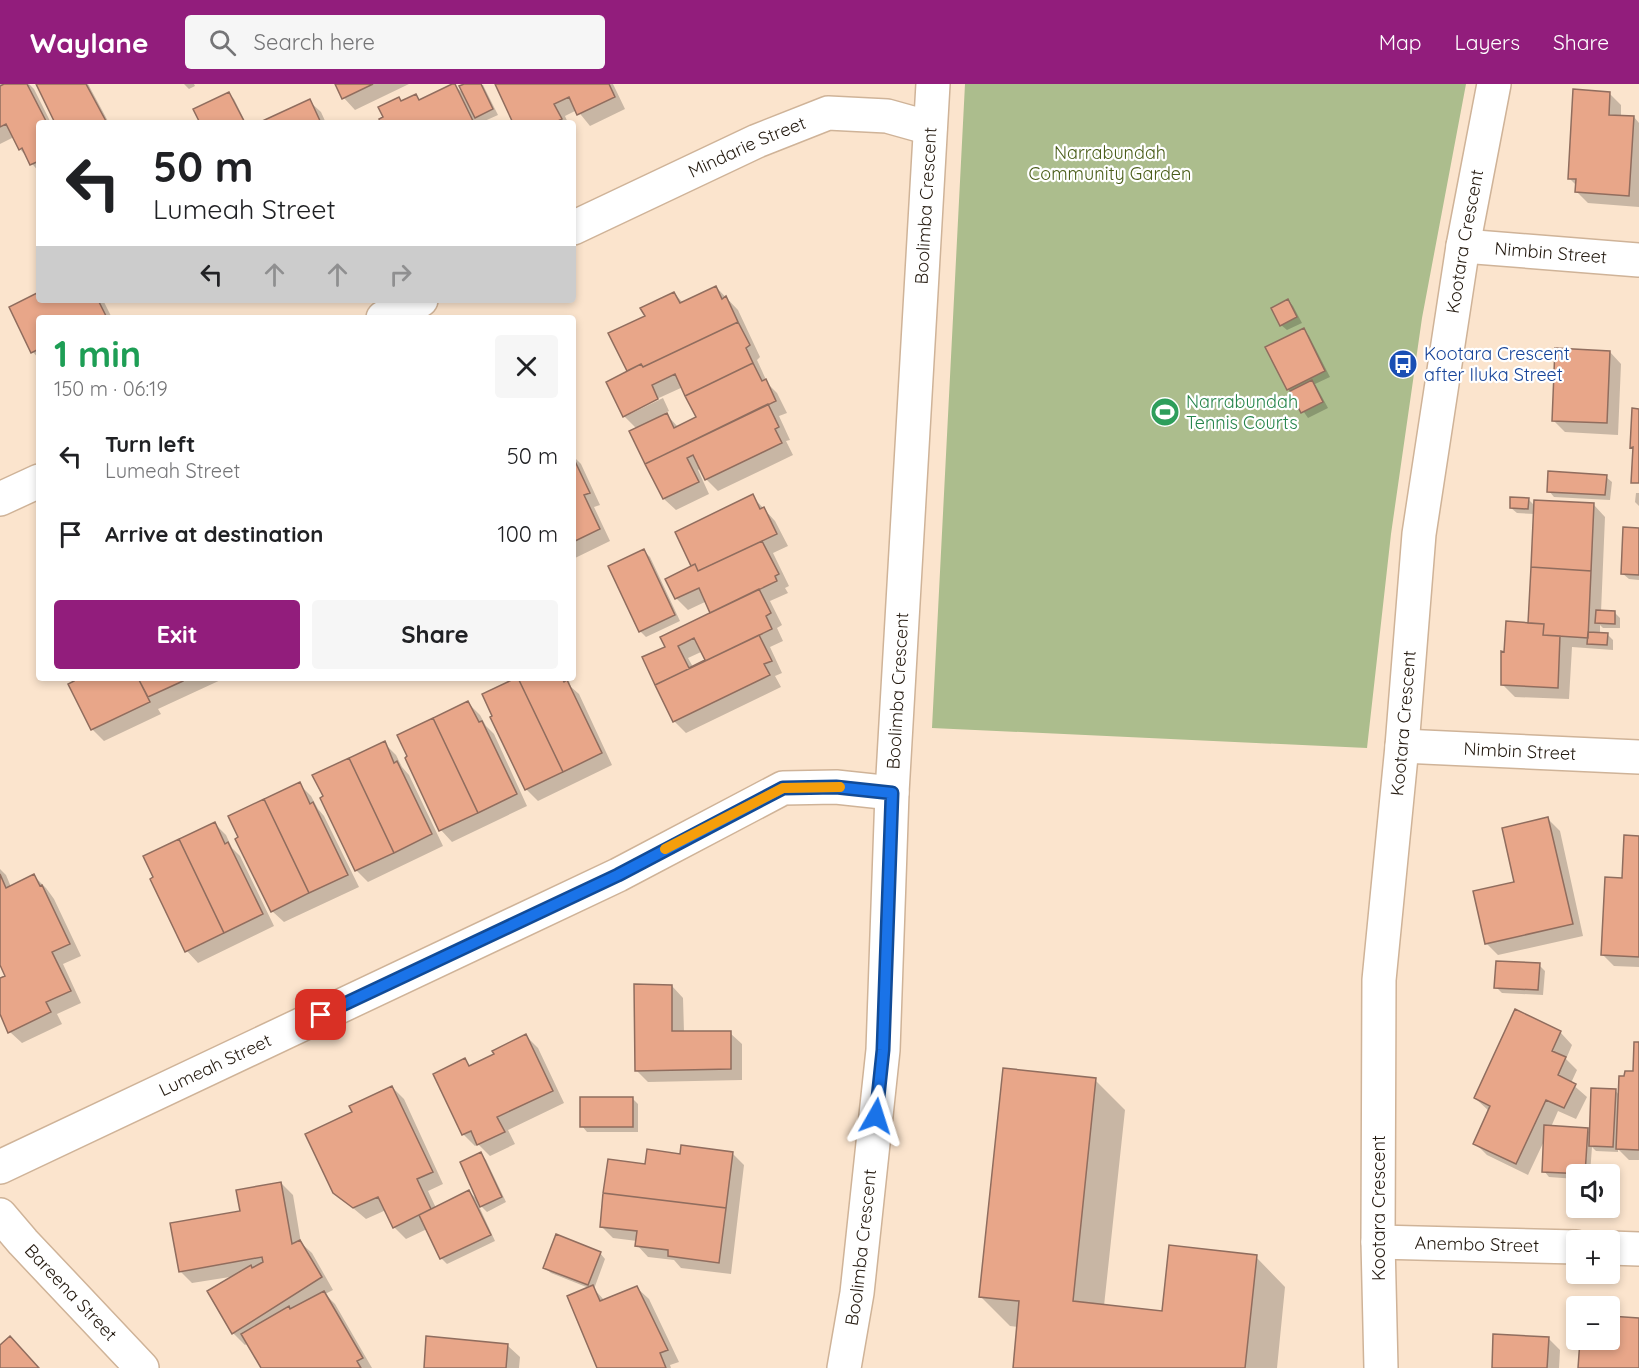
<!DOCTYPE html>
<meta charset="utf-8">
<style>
body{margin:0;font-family:Quicksand,sans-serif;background:#f6f6f6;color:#202124;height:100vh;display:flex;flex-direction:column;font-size:22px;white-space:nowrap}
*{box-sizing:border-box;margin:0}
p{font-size:20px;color:#757577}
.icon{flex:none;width:33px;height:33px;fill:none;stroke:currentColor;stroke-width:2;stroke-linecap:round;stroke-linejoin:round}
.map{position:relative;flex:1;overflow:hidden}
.panel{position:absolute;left:36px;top:231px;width:540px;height:366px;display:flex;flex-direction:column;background:#fff;border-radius:6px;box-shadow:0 3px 9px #0003}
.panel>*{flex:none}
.banner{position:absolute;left:36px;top:36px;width:540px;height:183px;border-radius:6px;box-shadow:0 3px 9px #0003;background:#fff;color:#202124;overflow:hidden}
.controls{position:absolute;left:1566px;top:1080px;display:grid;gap:12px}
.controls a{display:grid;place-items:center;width:54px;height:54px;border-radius:6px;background:#fff;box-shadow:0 3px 9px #0003;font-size:30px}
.pin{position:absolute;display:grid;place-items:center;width:51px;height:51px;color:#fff;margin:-26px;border-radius:12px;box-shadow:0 3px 9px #0006}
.me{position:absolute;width:66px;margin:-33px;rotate:6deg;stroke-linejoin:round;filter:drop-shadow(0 0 4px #0008)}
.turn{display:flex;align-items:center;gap:21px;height:126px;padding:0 18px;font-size:27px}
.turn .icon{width:78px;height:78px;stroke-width:2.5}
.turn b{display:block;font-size:42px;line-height:51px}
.lanes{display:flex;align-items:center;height:57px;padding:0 18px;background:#0003;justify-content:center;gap:30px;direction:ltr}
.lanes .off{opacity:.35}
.round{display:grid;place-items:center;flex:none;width:63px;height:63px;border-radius:6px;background:#f6f6f6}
.overview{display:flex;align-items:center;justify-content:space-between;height:102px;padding:0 18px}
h1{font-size:36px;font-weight:800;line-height:45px;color:#1e9e55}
.action{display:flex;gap:12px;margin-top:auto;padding:12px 18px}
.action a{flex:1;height:69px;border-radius:6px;background:#921d7c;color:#fff;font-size:24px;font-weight:800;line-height:69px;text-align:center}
.action a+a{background:#f6f6f6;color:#202124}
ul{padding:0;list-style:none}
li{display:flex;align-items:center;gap:18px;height:78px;padding:0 18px}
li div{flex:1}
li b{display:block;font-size:22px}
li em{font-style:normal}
header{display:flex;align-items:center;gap:36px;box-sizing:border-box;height:84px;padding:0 30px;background:#921d7c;color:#fff}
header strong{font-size:28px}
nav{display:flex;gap:33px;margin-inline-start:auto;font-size:21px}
.search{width:420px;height:54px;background:#f6f6f6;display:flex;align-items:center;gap:15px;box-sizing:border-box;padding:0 21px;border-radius:6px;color:#757577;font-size:22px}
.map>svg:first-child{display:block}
</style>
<header>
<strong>Waylane</strong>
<div class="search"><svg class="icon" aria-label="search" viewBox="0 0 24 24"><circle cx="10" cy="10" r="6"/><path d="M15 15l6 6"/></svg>Search here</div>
<nav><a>Map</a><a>Layers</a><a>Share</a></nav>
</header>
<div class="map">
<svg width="1639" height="1284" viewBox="0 0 1639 1284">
<rect width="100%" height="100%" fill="#fbe4cd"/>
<!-- green -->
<path fill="#acbd8d" d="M965,0H1466L1422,234L1391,450L1367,664L932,644Z"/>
<!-- shadow -->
<path fill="#0003" fill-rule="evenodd" d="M0,0H29L34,5L51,39H39V88L20,65L14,53L0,60Z
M38,0H88L109,39H56Z
M184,0H194L195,2L189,5Z
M337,0H409L355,26L344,14Z
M467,0L483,1L498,31L480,39H383L399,15L402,18L415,12L421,17L454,1L465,11Z
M496,0H613L625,25L590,42L577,26L565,32L568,39H515Z
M228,9L234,15L246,39H201Z
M1609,9L1621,21V33H1634L1639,39V123L1588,119L1576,107L1577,102L1569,94Z
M309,17L321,28L326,39H262Z
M716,203L738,226L760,273L757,276L768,300L777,309L787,329L779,332L790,356L786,357L793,371L718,407L706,395L701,384L698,386L709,410L676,426L664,415L631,348L637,345L624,332L629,288L610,250L647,232L674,209L683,219ZM683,303L698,334L678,343L665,329L669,327L663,314L626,332V329Z
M39,210V216H103L112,234H39V275L33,268L11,223Z
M1288,216L1293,222L1302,239L1287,246L1281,241Z
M1304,246L1309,252L1330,293L1315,300L1328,324L1308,334L1288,305Z
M1610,268L1621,280L1618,351L1565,348L1553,336Z
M573,372L581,380L600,421L594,423L610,457L573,475Z
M1606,393L1612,398L1610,416L1554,413L1549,407Z
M1636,409H1639V422L1635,418Z
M752,412L775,437L788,462L773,469L789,502L785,504L788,509L770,517L782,541L777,544L783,557L770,563L782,589L775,592L781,603L686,649L674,637L667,563L712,529L707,517L688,526L676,514L693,483ZM701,568L707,576L693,583L688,574Z
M1529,416L1535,422L1594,421L1605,433L1601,528L1615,529L1620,534V544H1603L1600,541V550L1608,551L1613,556V566L1572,563L1569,615L1515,613L1503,601L1506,569L1529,541L1535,430L1517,429L1511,424Z
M1639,446V496L1629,495L1623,490Z
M644,467L650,473L680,537L646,553L640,547Z
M75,594H225L158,625L161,630L104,657L92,645Z
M520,594H568L571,603L579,610L612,681L538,717L526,705Z
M468,619L480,631L486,642L494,650L527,722L452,758L441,746Z
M384,659L396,671L402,683L409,691L443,762L368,798L356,786Z
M299,700L311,712L318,725L324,732L359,803L284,838L272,827Z
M1548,735L1560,747L1583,852L1498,871L1486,859Z
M215,740L226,751L232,764L240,772L274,842L198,879L187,867L152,795Z
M1639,753V883L1614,882L1602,870L1623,796Z
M0,785L6,791L11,803L34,792L46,804L54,815L81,872L63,880L81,919L57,930L62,940L22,959L10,948L0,927V896L7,892L0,878Z
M1539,881L1545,887L1543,911L1502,909L1496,903Z
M672,902L683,914L684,948L730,949L742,960V996L648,998L636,986Z
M1516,927L1561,949L1572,961L1566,975L1577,986L1571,999L1587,1013L1576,1035L1558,1027L1551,1043L1587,1046L1591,1050L1615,1006L1619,1011L1626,993L1634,989L1639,960V1076H1629L1618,1065V1068L1596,1067L1592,1063L1590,1090H1576V1095L1549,1093L1544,1087L1545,1055L1528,1091L1487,1071L1475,1059L1489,1027L1475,1014Z
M526,952L538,964L564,1019L508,1046L515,1060L490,1072L478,1060L475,1062L463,1050L465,976L471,983L496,971Z
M1095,996L1125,1026L1104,1222L1164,1229L1256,1173L1285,1203L1277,1284H1014L1018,1243L1010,1242L980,1212Z
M392,1003L404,1015L443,1100L428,1107L436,1124L469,1107L479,1118L481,1070L486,1076L506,1118L487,1128L477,1118L495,1157L447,1180L441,1174L427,1145L406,1155L394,1143L386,1126L366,1135L334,1108L354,1029Z
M632,1014L638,1020V1048H587L582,1042Z
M732,1069L744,1081L731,1190L681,1184L674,1176L648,1173L637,1161V1157L613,1154L601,1142L647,1081L681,1072Z
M281,1099L293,1111L301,1159L312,1169L333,1206L325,1210L335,1220L372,1284H263L248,1259L245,1261L233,1249L236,1192L192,1199L180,1187L241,1129Z
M600,1169L605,1175L594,1205L605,1217L637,1204L649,1215L679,1278L670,1281L671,1284H599L589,1204L551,1189L545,1184Z
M1610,1234L1639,1235V1284H1580L1581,1256H1610Z
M1548,1254L1560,1266L1559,1284H1493Z
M508,1262L520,1273L519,1284H425Z"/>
<!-- building -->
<path fill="#e8a689" stroke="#906d5e" stroke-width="1.5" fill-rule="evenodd" d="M4,0H27L47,39H39V77L30,81L22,64L19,66L6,40L0,43V2Z
M36,0H86L107,39H55Z
M335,0H373L342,15Z
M452,0H455L474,39H381L379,35L383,33L378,23L399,13L401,17L416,10L419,16Z
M464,0H481L493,25L475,34L459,2Z
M495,0H609L615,13L577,31L569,13L554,20L562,35L554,39H513Z
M1573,5L1610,8L1609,31L1634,32L1629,112L1575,108L1576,95H1568Z
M229,8L245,39H200L193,25Z
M310,15L321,39H258Z
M716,202L722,215L726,212L738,238L643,283L641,280L627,287L608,249L645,232L640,224L674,208L680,219Z
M39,208V216H98L107,234H39V265L31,269L9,223Z
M1288,215L1297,233L1280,242L1271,224Z
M738,238L750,261L746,264L753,279L685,312L675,290L652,301L658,315L623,333L606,298L641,280L643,283Z
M1304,244L1325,287L1287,306L1265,263Z
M1555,264L1610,267L1607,339L1552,337Z
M753,279L762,297L766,295L776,317L645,380L629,347L667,329L674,344L696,333L685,312Z
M1312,296L1323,318L1301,329L1290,307Z
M768,320L779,343L775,345L782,359L705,396L693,371L687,374L699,398L663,415L645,380Z
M1632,324L1639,325V399H1631L1633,363L1630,364Z
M573,373L590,409L584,411L600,445L573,458Z
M1548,387L1607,391L1605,411L1547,408Z
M753,410L760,425L764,423L777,450L698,487L695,480L691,482L675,448Z
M1510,413L1529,414L1528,425L1510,424Z
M1534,416L1594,419L1591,487L1531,483Z
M1623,443L1639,444V491L1621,490Z
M762,457L779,490L775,492L777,497L710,529L699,504L675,515L665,495L695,480L698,487Z
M644,465L675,531L639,548L608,482Z
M1531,483L1591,487L1588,554L1543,551L1544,540L1528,539Z
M759,505L771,529L766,532L772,545L655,601L642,573L665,563L660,553ZM694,554L705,576L689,584L678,562Z
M1596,526L1615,527V540L1595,539Z
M1506,537L1544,540L1543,551L1560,552L1558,604L1501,601V567L1504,568Z
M1588,548L1608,549L1607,561L1587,560Z
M759,551L772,577L764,580L770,591L673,638L655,601Z
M73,594H138L150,618L91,646L68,600L74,597Z
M138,594H182L183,597L148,613Z
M516,594H518L563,688L525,706L490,633L492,632L482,610Z
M518,594H562L564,598L567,596L602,669L563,688Z
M468,617L479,638L482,637L517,710L478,729L433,634Z
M433,634L478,729L439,747L405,674L407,672L397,651Z
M385,657L394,679L397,677L432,750L394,769L349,674Z
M349,674L394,769L355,787L320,714L323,712L312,691Z
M300,698L310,720L313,718L348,791L309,809L264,715Z
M264,715L309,809L271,828L235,755L238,753L228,732Z
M1548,733L1573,840L1485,860L1473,807L1514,798L1502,744Z
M215,738L225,760L228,758L263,830L224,849L179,755Z
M1624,751L1639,752V873L1601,871L1605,793L1622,794Z
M179,755L224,849L185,868L150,795L153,793L143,772Z
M0,790L6,804L34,790L40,802L42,801L70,860L52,868L71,907L46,918L51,928L8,949L0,930V894L5,892L0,881Z
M1496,877L1540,879L1538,906L1494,904Z
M634,900L672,901V947H731V985L635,987Z
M1515,925L1561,947L1552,967L1566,973L1558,991L1576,1000L1564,1024L1546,1016L1516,1080L1473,1060L1490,1022L1474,1014Z
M526,950L553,1007L497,1033L505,1048L477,1061L471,1047L462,1051L433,990L465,974L469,982L494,970L492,967Z
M1634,958H1639V1066L1616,1065L1619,992H1624L1625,987H1633Z
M1003,984L1096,994L1073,1217L1162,1227L1169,1161L1257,1171L1245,1284H1013L1019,1217L979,1213Z
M392,1002L433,1088L417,1095L431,1125L393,1144L378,1113L353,1124L333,1109L305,1050L352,1028L349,1022Z
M1591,1004L1616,1005L1613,1063L1589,1062Z
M580,1013H633V1043H580Z
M1544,1041L1588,1044L1585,1090L1542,1088Z
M681,1061L733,1068L726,1124L603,1109L608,1075L645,1080L647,1065L680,1070Z
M481,1068L502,1113L480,1123L460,1078Z
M281,1098L292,1160L300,1156L322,1193L232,1250L207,1207L251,1181L252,1184L263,1178L262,1173L179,1188L170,1139L240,1127L236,1106Z
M469,1106L491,1151L440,1175L419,1131Z
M603,1109L726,1124L719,1179L668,1172V1166L635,1162L637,1147L600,1143Z
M556,1150L601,1168L588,1201L543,1184Z
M593,1201L600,1217L637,1202L668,1266L660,1269L666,1284H597L567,1212Z
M324,1207L363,1274L357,1277L361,1284H261L241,1250L289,1222L290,1225Z
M1610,1232L1639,1234V1284H1578L1580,1256H1610Z
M1493,1250L1549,1253L1547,1284H1492Z
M10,1252L39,1284H0V1261Z
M426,1252L508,1260L506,1284H424Z"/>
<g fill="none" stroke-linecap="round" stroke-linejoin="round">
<!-- minor casing -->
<g stroke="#cfb398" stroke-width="36">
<g id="minor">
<path id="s1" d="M573,144L757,57L828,29L887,32L930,44"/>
<path id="s2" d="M1463,162L1639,176"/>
<path d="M383,234L421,216"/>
<path d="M0,415L39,397"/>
<path id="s3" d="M1402,662L1639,673"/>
<path id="s4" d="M0,1083L618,791L783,704L836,703L892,709"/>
<path id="s5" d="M0,1131L23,1158L142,1284"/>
<path id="s6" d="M1378,1158L1576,1163"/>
<path d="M1610,1164L1639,1165"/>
<path id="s7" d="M844,1284L857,1209L883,966L892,709L933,0"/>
<path id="s8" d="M1381,1284L1378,1158L1379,896L1402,662L1419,450L1463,162L1494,0"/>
</g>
</g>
<!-- minor -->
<use href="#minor" stroke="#fff" stroke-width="33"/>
</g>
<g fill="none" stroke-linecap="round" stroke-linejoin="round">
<!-- route casing -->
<g stroke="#114b97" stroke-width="15">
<path id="route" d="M321,931L618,791L783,704L836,703L892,709L883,966L876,1032"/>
</g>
<!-- route -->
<use href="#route" stroke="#1a73e8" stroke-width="10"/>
<!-- slow -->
<path stroke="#f59e0b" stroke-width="10" d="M665,765L783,704L840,703"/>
</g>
<!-- icons -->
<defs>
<g id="bus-disc" transform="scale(1.5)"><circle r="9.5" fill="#1a4fb4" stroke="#fff"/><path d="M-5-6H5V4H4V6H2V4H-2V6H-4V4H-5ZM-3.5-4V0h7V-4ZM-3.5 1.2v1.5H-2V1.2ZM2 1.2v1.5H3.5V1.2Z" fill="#fff"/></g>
<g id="stadium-disc" transform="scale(1.5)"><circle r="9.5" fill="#2e9e5b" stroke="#fff"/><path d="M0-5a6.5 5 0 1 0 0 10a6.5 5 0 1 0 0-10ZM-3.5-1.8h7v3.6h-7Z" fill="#fff"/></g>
</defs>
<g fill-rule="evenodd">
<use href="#bus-disc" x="1403" y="280"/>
<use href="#stadium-disc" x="1165" y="328"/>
</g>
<g text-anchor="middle" stroke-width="4.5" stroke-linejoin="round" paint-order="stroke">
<!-- street labels -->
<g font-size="18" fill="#241a10" stroke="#fff">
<text dy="6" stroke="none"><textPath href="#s1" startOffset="192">Mindarie Street</textPath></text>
<text dy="6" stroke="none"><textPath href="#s7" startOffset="1166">Boolimba Crescent</textPath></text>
<text dy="6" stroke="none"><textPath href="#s8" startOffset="1132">Kootara Crescent</textPath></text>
<text dy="6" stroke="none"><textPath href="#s2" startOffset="88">Nimbin Street</textPath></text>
<text dy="6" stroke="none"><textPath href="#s7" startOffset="680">Boolimba Crescent</textPath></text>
<text dy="6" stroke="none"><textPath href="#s8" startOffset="646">Kootara Crescent</textPath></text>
<text dy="6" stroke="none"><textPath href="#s3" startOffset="118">Nimbin Street</textPath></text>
<text dy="6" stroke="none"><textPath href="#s4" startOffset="238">Lumeah Street</textPath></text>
<text transform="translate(1379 1124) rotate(-90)" y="6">Kootara Crescent</text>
<text dy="6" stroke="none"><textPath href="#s6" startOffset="99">Anembo Street</textPath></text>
<text dy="6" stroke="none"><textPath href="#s7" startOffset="122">Boolimba Crescent</textPath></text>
<text dy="6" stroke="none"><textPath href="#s5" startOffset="105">Bareena Street</textPath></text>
</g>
<!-- park labels -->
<g font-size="18" fill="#4a5d19" stroke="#fff">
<text x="1110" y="75">Narrabundah<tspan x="1110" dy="21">Community Garden</tspan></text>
</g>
<!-- transit labels -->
<g font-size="18" fill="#164399" stroke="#fff" text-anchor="start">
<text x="1424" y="276">Kootara Crescent<tspan x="1424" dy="21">after Iluka Street</tspan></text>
</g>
<!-- leisure labels -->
<g font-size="18" fill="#27864d" stroke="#fff" text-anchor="start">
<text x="1186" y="324">Narrabundah<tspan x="1186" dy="21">Tennis Courts</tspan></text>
</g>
</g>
</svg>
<div class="controls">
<a><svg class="icon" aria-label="sound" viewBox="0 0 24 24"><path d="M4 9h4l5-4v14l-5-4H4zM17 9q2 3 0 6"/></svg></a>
<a>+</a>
<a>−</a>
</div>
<div class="pin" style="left:321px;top:931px;background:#d93025"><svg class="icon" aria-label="arrive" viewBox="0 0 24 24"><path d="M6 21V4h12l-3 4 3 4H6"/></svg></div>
<svg class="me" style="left:876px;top:1032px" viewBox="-20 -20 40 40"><path d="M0-17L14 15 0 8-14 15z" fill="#1a73e8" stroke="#fff" stroke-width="4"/></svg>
<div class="banner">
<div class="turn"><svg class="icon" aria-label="left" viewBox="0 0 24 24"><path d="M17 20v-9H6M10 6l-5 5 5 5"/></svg><div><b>50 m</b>Lumeah Street</div></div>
<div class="lanes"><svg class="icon" aria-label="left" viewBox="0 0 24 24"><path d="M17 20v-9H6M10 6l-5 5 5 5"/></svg><svg class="icon off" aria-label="ahead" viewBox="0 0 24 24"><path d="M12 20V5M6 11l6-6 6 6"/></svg><svg class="icon off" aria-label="ahead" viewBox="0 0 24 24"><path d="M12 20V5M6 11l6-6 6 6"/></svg><svg class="icon off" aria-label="right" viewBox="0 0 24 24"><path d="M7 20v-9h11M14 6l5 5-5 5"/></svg></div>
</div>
<section class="panel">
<div class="overview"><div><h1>1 min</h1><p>150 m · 06:19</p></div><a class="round"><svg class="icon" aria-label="close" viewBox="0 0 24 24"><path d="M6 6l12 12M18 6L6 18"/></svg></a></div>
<ul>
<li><svg class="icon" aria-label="left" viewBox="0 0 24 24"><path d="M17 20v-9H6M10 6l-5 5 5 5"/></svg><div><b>Turn left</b><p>Lumeah Street</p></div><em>50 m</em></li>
<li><svg class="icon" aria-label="arrive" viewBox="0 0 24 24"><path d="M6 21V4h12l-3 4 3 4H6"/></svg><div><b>Arrive at destination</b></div><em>100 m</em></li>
</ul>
<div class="action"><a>Exit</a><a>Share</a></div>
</section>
</div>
